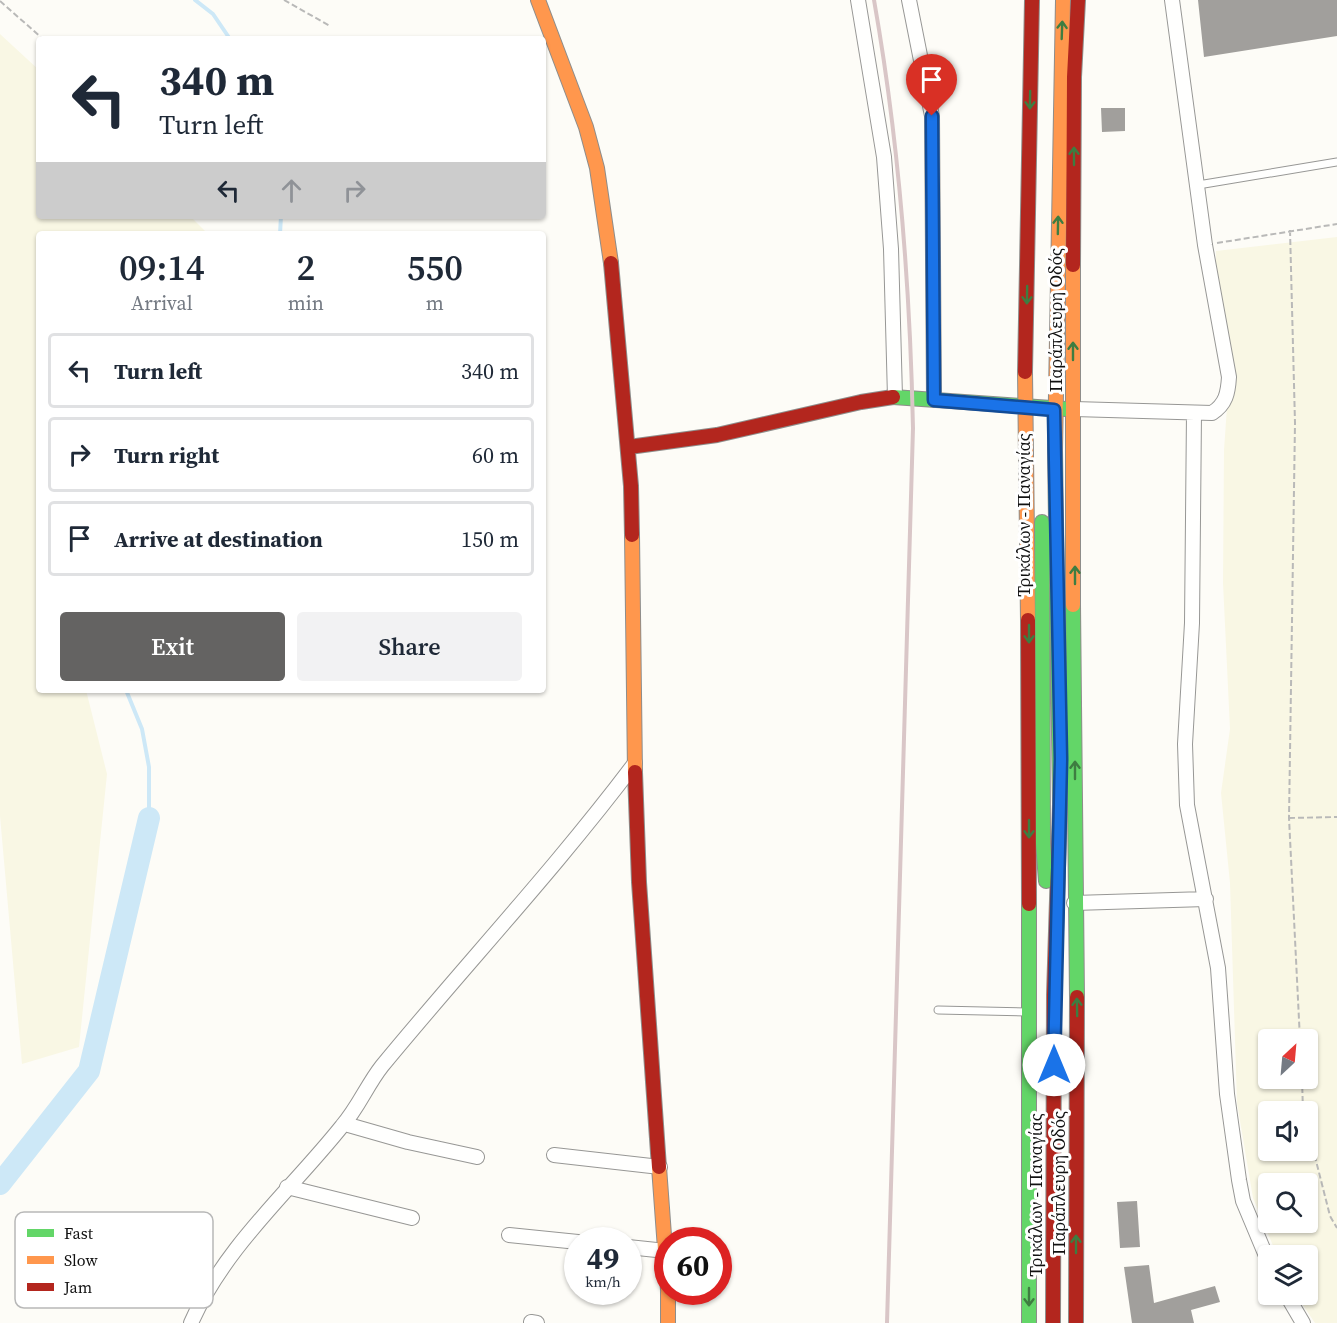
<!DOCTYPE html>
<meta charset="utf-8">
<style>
body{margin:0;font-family:"Source Serif 4",serif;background:#f2f2f3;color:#1f2937;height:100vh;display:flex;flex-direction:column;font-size:22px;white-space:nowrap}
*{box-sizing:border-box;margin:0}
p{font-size:20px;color:#747a83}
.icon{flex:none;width:33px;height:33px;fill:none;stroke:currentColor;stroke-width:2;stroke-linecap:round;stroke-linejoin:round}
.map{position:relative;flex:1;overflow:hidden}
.details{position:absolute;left:36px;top:231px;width:510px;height:462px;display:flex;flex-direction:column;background:#fff;border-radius:6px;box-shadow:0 2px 4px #0004}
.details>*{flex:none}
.hud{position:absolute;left:36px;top:36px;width:510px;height:183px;border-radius:6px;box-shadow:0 2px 4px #0004;background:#fff;color:#1f2937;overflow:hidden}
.needle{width:39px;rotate:26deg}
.controls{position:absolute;left:1258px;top:1029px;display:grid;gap:12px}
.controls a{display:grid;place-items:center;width:60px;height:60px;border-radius:6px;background:#fff;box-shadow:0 2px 4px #0004;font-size:30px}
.speed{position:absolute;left:564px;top:1227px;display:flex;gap:12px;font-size:30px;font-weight:700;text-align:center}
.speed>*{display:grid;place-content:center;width:78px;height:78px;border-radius:50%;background:#fff;box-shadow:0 2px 4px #0004;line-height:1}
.speed small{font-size:15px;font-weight:400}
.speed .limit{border:9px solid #d22;background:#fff;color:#111}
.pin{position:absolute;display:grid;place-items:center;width:51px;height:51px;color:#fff;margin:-62px -26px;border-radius:50% 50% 50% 0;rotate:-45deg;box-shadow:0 0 6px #0007}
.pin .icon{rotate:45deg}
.me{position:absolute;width:66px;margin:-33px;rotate:0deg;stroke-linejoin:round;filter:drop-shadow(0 0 4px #0008)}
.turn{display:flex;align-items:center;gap:21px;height:126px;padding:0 24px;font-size:27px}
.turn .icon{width:78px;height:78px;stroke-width:2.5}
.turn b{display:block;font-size:42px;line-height:51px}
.lanes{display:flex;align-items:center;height:57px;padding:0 24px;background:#0003;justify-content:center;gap:30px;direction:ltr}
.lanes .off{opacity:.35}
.eta{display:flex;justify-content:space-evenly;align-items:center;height:102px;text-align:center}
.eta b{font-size:36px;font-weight:600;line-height:42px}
.cta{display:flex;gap:12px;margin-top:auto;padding:12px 24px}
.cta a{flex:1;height:69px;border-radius:6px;background:#646362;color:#fff;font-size:24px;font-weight:600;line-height:69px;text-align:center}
.cta a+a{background:#f2f2f3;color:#1f2937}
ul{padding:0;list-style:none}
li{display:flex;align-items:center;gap:18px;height:75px;margin:0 12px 9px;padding:0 12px;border:3px solid #e0e1e3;border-radius:6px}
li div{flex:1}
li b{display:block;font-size:22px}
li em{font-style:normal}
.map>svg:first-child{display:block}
</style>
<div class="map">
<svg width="1337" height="1323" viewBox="0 0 1337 1323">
<rect width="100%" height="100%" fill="#fdfcf7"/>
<!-- farmland -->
<path fill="#f9f7e4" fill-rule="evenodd" d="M0,34L39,70V216H190L208,234H39V690H86L107,774L79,1047L22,1064L0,816Z
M1337,237V1323H1315L1296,1295L1308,1294V1256L1277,1255L1253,1198L1237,1103L1230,883L1221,793L1230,729L1223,583L1224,450L1227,407L1216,277V251ZM1269,1040H1308V1078H1269ZM1269,1112H1308V1150H1269ZM1269,1184H1308V1222H1269Z"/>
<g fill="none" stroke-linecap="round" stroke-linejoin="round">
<!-- stream -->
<path stroke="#cde8f7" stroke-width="4" d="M195,0L213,14L230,39
M280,234L281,216
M126,690L142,729L149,767V818"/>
<!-- river -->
<path stroke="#cde8f7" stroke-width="22" d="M0,1184L89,1071L149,818"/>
</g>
<!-- building -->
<path fill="#a19f9c" d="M1198,0H1337V36L1204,57Z
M1101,108H1125V131L1102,132Z
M1137,1201L1140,1247L1120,1248L1117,1202Z
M1149,1265L1154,1303L1215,1286L1220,1302L1191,1310L1194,1323H1132L1124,1267Z"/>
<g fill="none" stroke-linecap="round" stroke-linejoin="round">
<!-- lane casing -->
<g stroke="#979795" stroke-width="9">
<path id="lane" d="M1198,185L1337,162
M938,1010L1027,1012"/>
</g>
<!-- street casing -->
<g stroke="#979795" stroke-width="16">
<path id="street" d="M858,0L884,157L891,249L895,397
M909,0L932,116L934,400
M1074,409L1212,413C1226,404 1228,393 1229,377L1205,245L1172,0
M1194,413L1192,623L1185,744L1187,805L1218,968L1227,1094L1239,1180L1243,1201L1269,1263
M1074,903L1206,899
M345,1124L408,1142L477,1157
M554,1155L660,1167
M287,1187L412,1218
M509,1235L578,1242
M628,1247L666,1251
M1286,1294L1303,1323
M531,1322L537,1323
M191,1323C225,1246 291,1190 342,1126C358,1108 367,1085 382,1066C466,964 556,868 635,763"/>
</g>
<!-- fast casing -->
<g stroke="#8e8d8b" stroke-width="16">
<path id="fast" d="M893,397L1066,409
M1055,450L1060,804
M1042,522L1043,843L1046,881
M1073,605L1077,997
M1029,904V1323"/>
</g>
<!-- slow casing -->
<g stroke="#8e8d8b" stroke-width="16">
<path id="slow" d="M538,0L586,127L597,168L611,263
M1073,265V605
M1025,372L1028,620
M1055,450L1063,0
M632,535L635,772
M659,1167L668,1290
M668,1292V1323"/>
</g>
<!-- jam casing -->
<g stroke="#8e8d8b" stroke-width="16">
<path id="jam" d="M611,263L631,486L632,535
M1073,265L1074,77L1078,0
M1025,372L1032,0
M629,447L717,435L861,402L893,397
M1028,620L1029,904
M635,772L639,882L659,1167
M1053,1323L1054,995L1060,804
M1076,1323L1077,997"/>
</g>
<!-- path -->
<path stroke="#b9b9b8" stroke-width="2" stroke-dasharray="6 3" stroke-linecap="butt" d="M284,0L330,26
M0,1L43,39
M1290,230L1295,423L1289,818L1300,1040
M1217,243L1337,224
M1289,818L1337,817
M1302,1078L1303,1112
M1308,1129L1330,1216L1337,1228"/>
<!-- lane -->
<use href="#lane" stroke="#fffffe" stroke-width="7"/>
<!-- street -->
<use href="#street" stroke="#fffffe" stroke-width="14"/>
<!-- fast -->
<use href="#fast" stroke="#63d668" stroke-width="14"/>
<!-- slow -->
<use href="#slow" stroke="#ff974d" stroke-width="14"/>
<!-- jam -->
<use href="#jam" stroke="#b3261e" stroke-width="14"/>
<!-- rail -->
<path stroke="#d9c6c7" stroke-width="4" d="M874,0C899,142 910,284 913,428L887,1323"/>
</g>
<!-- one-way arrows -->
<defs><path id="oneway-shaft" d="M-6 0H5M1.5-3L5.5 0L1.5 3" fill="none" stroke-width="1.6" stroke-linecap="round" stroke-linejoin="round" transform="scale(1.5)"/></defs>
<g stroke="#3e7d41">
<use href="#oneway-shaft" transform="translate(1062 30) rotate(-88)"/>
<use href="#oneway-shaft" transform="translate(1030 100) rotate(91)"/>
<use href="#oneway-shaft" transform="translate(1074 156) rotate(-90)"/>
<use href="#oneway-shaft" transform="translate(1058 225) rotate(-89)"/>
<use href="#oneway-shaft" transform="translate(1027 295) rotate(91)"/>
<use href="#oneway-shaft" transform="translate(1073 351) rotate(-90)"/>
<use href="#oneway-shaft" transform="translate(1075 575) rotate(-90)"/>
<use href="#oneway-shaft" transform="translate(1029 634) rotate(90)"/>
<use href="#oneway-shaft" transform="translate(1075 770) rotate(-90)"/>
<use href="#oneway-shaft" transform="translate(1029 829) rotate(90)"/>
<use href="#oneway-shaft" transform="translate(1077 1007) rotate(-91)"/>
<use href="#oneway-shaft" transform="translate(1076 1244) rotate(-90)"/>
<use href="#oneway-shaft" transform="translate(1029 1297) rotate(90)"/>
</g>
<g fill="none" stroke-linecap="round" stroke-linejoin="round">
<!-- route casing -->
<g stroke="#114b97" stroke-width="15">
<path id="route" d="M932,116L934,400L1054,410L1061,759L1054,1065"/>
</g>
<!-- route -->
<use href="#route" stroke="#1a73e8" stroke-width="10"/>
</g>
<g text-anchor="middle" stroke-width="6" stroke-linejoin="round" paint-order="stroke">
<!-- street labels -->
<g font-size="18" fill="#111" stroke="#fff">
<text transform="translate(1056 320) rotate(-90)" y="6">Παράπλευρη Οδός</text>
<text transform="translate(1024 515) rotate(-90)" y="6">Τρικάλων - Παναγίας</text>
<text transform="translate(1059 1183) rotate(-90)" y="6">Παράπλευρη Οδός</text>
<text transform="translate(1036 1195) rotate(-90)" y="6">Τρικάλων - Παναγίας</text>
</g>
</g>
<!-- legend -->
<rect x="15" y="1212" width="198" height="96" rx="9" fill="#fff" stroke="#b8b8b8" stroke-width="1.5"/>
<rect x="27" y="1229" width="27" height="8" fill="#63d668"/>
<rect x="27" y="1256" width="27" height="8" fill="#ff974d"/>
<rect x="27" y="1283" width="27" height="8" fill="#b3261e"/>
<g font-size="16" fill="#111">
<text x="64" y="1239">Fast</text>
<text x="64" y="1266">Slow</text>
<text x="64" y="1293">Jam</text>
</g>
</svg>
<div class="controls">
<a><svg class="needle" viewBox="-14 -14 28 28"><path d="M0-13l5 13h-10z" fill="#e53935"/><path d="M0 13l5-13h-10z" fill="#747a83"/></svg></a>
<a><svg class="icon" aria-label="sound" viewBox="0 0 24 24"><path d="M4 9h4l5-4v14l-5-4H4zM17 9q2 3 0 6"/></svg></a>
<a><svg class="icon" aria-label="search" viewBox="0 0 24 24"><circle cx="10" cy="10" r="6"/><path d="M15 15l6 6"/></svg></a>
<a><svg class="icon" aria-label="layers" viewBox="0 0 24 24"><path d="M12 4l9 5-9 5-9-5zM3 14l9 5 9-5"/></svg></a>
</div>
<div class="speed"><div>49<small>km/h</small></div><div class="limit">60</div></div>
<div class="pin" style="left:932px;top:116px;background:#d93025"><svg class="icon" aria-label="arrive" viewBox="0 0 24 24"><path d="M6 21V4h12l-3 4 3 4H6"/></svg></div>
<svg class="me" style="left:1054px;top:1065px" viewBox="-20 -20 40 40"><circle r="19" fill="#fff"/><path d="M0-13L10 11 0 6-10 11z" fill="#1a73e8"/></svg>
<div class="hud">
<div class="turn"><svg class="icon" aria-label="left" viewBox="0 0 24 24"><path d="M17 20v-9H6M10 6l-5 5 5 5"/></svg><div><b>340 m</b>Turn left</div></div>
<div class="lanes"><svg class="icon" aria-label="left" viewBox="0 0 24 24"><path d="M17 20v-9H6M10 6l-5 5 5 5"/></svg><svg class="icon off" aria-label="ahead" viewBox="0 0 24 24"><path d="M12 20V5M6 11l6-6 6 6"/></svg><svg class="icon off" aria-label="right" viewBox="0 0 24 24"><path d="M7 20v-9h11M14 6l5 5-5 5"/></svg></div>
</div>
<section class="details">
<div class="eta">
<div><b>09:14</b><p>Arrival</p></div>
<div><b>2</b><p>min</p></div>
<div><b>550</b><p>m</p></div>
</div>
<ul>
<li><svg class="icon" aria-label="left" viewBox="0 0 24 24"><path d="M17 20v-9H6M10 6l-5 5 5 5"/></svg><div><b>Turn left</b></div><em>340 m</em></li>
<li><svg class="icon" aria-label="right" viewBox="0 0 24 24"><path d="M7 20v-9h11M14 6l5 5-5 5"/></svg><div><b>Turn right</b></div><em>60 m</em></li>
<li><svg class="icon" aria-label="arrive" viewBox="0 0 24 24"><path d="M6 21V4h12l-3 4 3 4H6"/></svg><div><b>Arrive at destination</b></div><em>150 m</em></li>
</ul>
<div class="cta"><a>Exit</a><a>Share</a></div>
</section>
</div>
